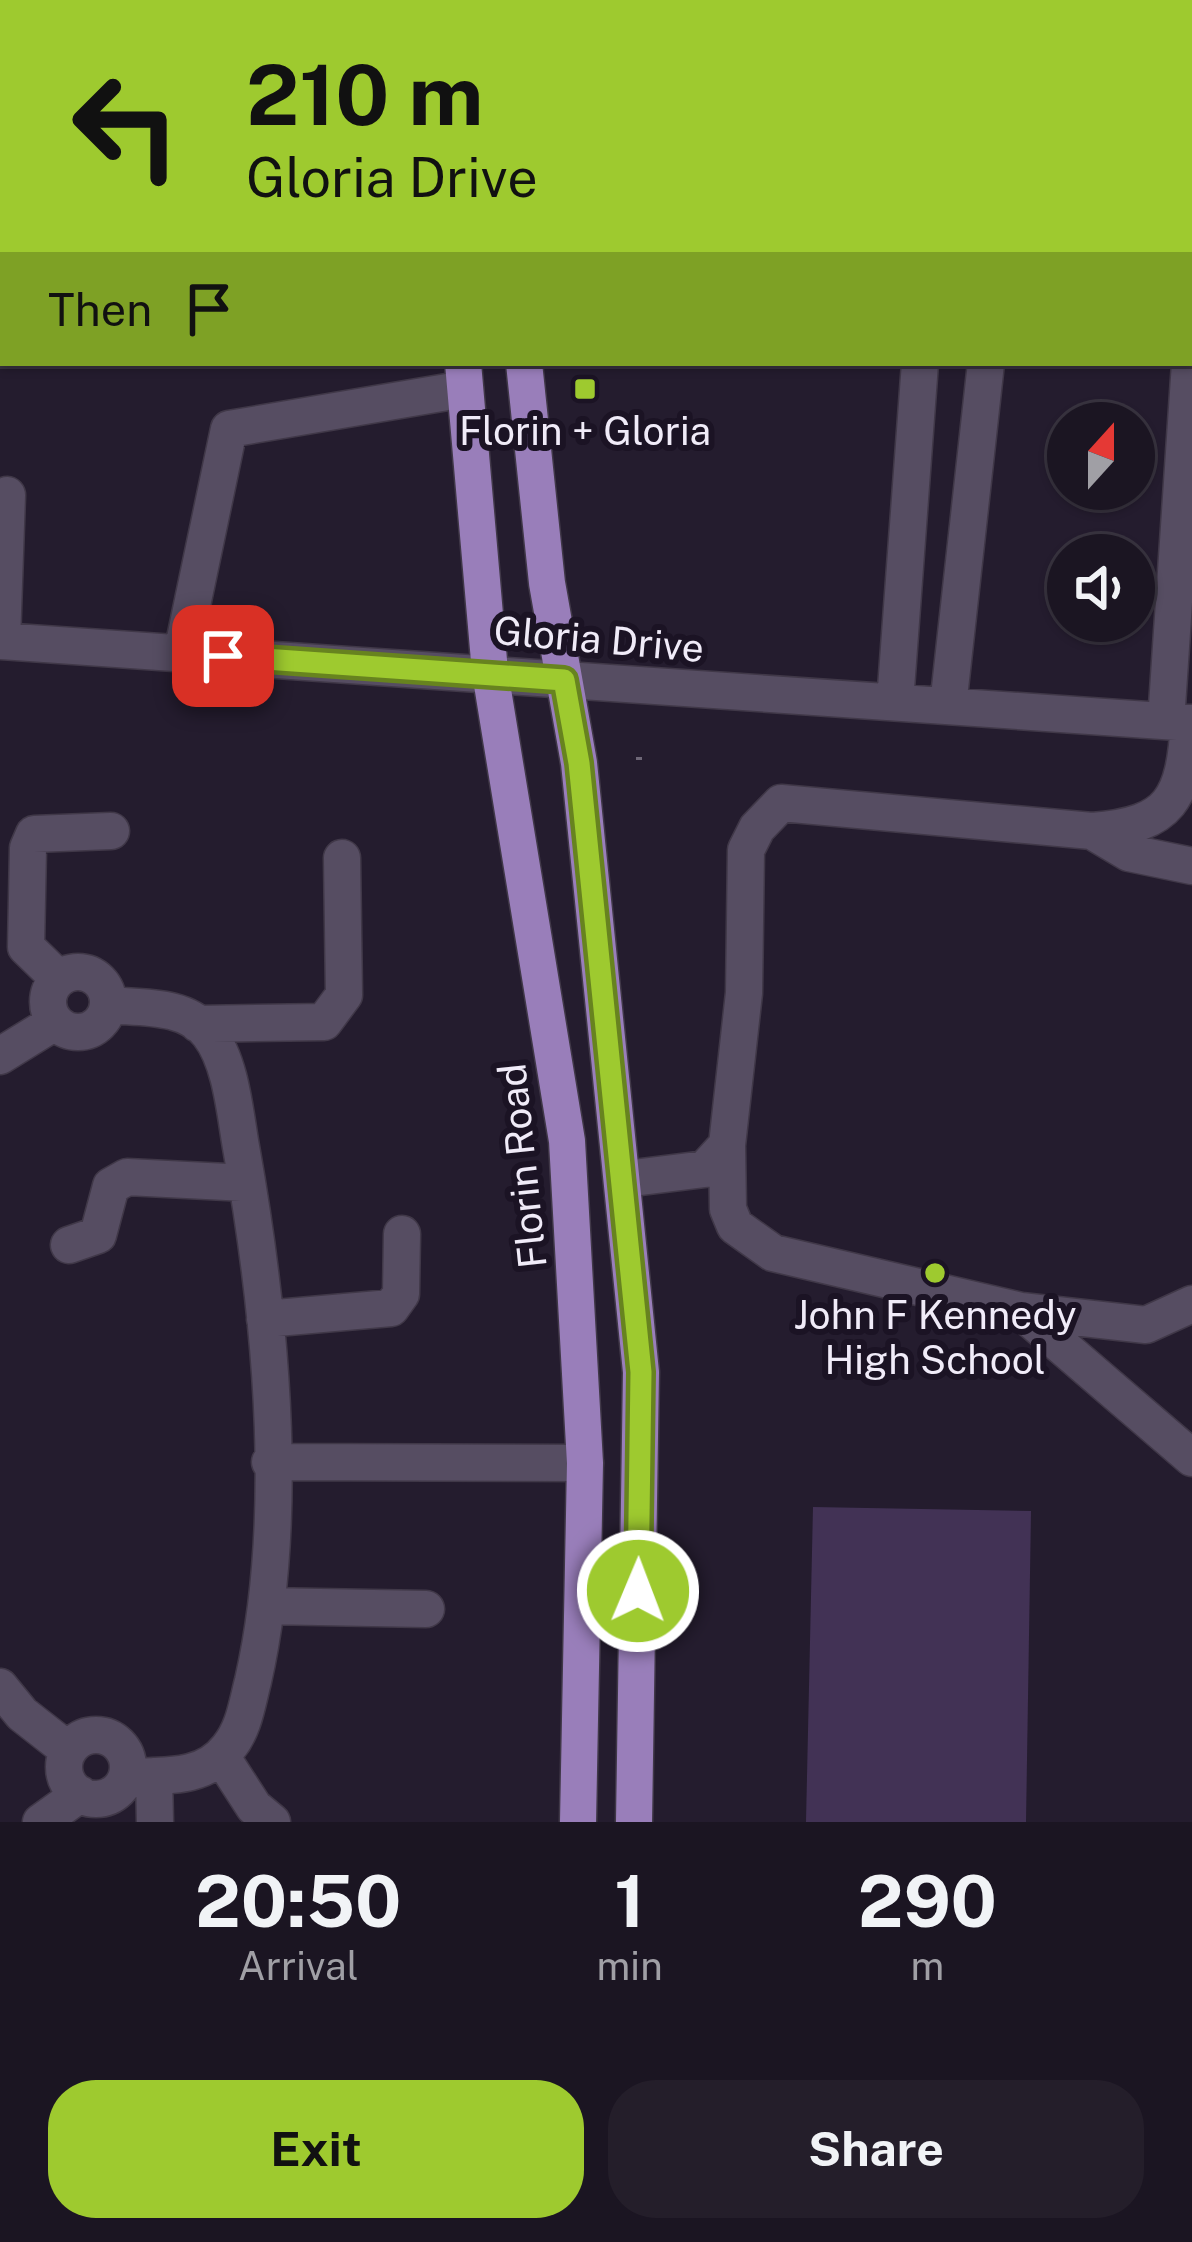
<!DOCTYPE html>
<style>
body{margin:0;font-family:"Public Sans",sans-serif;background:#241e2a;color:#f1f3f6;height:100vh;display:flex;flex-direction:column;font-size:45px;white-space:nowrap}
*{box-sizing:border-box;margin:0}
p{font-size:39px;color:#a09fa5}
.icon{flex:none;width:66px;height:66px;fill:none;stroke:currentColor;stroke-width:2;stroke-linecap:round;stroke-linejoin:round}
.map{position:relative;height:1822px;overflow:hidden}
.sheet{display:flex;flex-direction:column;background:#1b1522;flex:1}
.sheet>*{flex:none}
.banner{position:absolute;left:0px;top:0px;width:1194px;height:366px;box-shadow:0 3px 9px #0004,0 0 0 3px #393440;background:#9eca2f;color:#111;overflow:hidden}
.needle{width:78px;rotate:21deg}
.buttons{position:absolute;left:1047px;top:402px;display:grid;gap:24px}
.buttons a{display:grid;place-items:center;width:108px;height:108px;border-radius:50%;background:#1b1522;box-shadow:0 3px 9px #0004,0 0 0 3px #393440;font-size:60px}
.pin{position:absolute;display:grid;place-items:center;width:102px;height:102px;color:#fff;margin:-51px;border-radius:24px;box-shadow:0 6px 18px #0006}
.me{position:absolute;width:132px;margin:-66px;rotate:1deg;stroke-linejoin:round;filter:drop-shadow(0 0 9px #0008)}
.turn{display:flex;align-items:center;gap:42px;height:252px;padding:0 48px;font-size:54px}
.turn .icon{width:156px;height:156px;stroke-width:2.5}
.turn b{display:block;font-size:84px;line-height:102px}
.then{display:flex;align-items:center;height:114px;padding:0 48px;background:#0003;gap:24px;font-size:45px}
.eta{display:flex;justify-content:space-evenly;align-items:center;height:204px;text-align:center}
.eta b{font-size:72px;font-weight:700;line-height:84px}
.button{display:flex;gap:24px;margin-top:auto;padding:24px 48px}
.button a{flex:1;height:138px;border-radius:48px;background:#9eca2f;color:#111;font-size:48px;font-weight:700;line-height:138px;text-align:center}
.button a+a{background:#241e2a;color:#f1f3f6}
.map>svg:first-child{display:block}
</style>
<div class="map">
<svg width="1192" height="1822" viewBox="0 0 1192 1822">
<rect width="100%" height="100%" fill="#241c2e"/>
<!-- green -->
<path fill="#423255" d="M813,1507L1031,1511L1026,1822H806Z"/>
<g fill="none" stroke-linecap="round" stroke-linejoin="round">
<!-- minor casing -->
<g stroke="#403848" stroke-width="39">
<path id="minor" d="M150,3L163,0
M0,39L3,38
M1191,339L1192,321
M0,641L1192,723
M2,641L7,495
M182,653L229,429L465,389
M895,702L920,363
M948,706L986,363
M1166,721L1190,363
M1092,831C1172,825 1184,798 1189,723
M1192,866L1129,853L1092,831L781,803L757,828L746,850L744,993L727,1145L728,1209L735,1226L773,1253L1021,1311L1146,1325L1192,1304
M48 1002a30 30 0 1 1 60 0a30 30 0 1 1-60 0Z
M59,979L26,947L28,848L34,834L111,831
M108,1005C142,1008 186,1004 209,1034C231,1062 235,1113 241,1147C271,1315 291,1514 253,1681C247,1704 244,1729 228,1748C204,1780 163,1775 128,1777
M198,1024L324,1022L344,995L342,858
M0,1056L55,1022
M625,1179L705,1169L727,1145
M69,1245L98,1235L111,1186L127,1177L247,1183
M1021,1311L1192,1458
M265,1319L391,1308L401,1294L402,1234
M270,1462L585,1463
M266,1606L426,1609
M0,1687L22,1714L68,1750
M64 1767a32 32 0 1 1 64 0a32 32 0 1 1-64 0Z
M221,1756L254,1807L272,1822
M154,1776L155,1822
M41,1822L80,1794"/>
</g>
<!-- major casing -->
<g stroke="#403848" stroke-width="39">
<path id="major" d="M415,0V3
M471,0V3
M463,363L490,672L567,1141L585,1463L578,1822
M524,363L547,583L579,763L641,1372L634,1822"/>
</g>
<!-- path -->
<path stroke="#6e6777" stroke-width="6" stroke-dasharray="3 9" stroke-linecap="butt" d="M639,757V760"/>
<!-- minor -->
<use href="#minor" stroke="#564d62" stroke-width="36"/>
<!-- major -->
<use href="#major" stroke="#997eba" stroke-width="36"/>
</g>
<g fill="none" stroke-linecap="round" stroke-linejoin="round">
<!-- route casing -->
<g stroke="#67831f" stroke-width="30">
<path id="route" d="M223,656L564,680L579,763L641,1372L638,1591"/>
</g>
<!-- route -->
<use href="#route" stroke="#9eca2f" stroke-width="21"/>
</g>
<!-- markers -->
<g fill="#9eca2f" stroke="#1b1324" stroke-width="4.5">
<rect x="573" y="377" width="24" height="24" rx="6"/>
<circle cx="935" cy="1273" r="12"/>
</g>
<g text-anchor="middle" stroke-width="12" stroke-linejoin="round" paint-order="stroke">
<!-- poi labels -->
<g font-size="39" fill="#f0ebf8" stroke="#1b1324">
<text x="585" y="445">Florin + Gloria</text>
<text x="935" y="1329">John F Kennedy<tspan x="935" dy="45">High School</tspan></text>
</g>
<!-- street labels -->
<g font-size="39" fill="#f0ebf8" stroke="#1b1324">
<text transform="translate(599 639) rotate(5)" y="14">Gloria Drive</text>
<text transform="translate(522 1166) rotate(-96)" y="14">Florin Road</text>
</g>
</g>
</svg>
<div class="buttons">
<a><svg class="needle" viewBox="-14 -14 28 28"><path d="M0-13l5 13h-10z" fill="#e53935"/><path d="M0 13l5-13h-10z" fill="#a09fa5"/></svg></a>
<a><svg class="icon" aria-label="sound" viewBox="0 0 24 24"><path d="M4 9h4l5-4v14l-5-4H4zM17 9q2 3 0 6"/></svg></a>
</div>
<div class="pin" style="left:223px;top:656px;background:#d93025"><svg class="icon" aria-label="arrive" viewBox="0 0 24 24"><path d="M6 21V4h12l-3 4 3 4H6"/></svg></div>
<svg class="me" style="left:638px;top:1591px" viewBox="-20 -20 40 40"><circle r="17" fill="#9eca2f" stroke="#fff" stroke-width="3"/><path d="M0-11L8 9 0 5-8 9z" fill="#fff"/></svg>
<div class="banner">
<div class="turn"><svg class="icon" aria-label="left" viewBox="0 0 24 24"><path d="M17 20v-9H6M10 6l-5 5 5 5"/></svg><div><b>210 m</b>Gloria Drive</div></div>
<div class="then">Then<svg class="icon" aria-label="arrive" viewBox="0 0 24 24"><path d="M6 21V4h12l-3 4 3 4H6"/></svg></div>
</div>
</div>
<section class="sheet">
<div class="eta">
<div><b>20:50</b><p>Arrival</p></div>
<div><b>1</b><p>min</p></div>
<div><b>290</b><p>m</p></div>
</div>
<div class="button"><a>Exit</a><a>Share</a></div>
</section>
